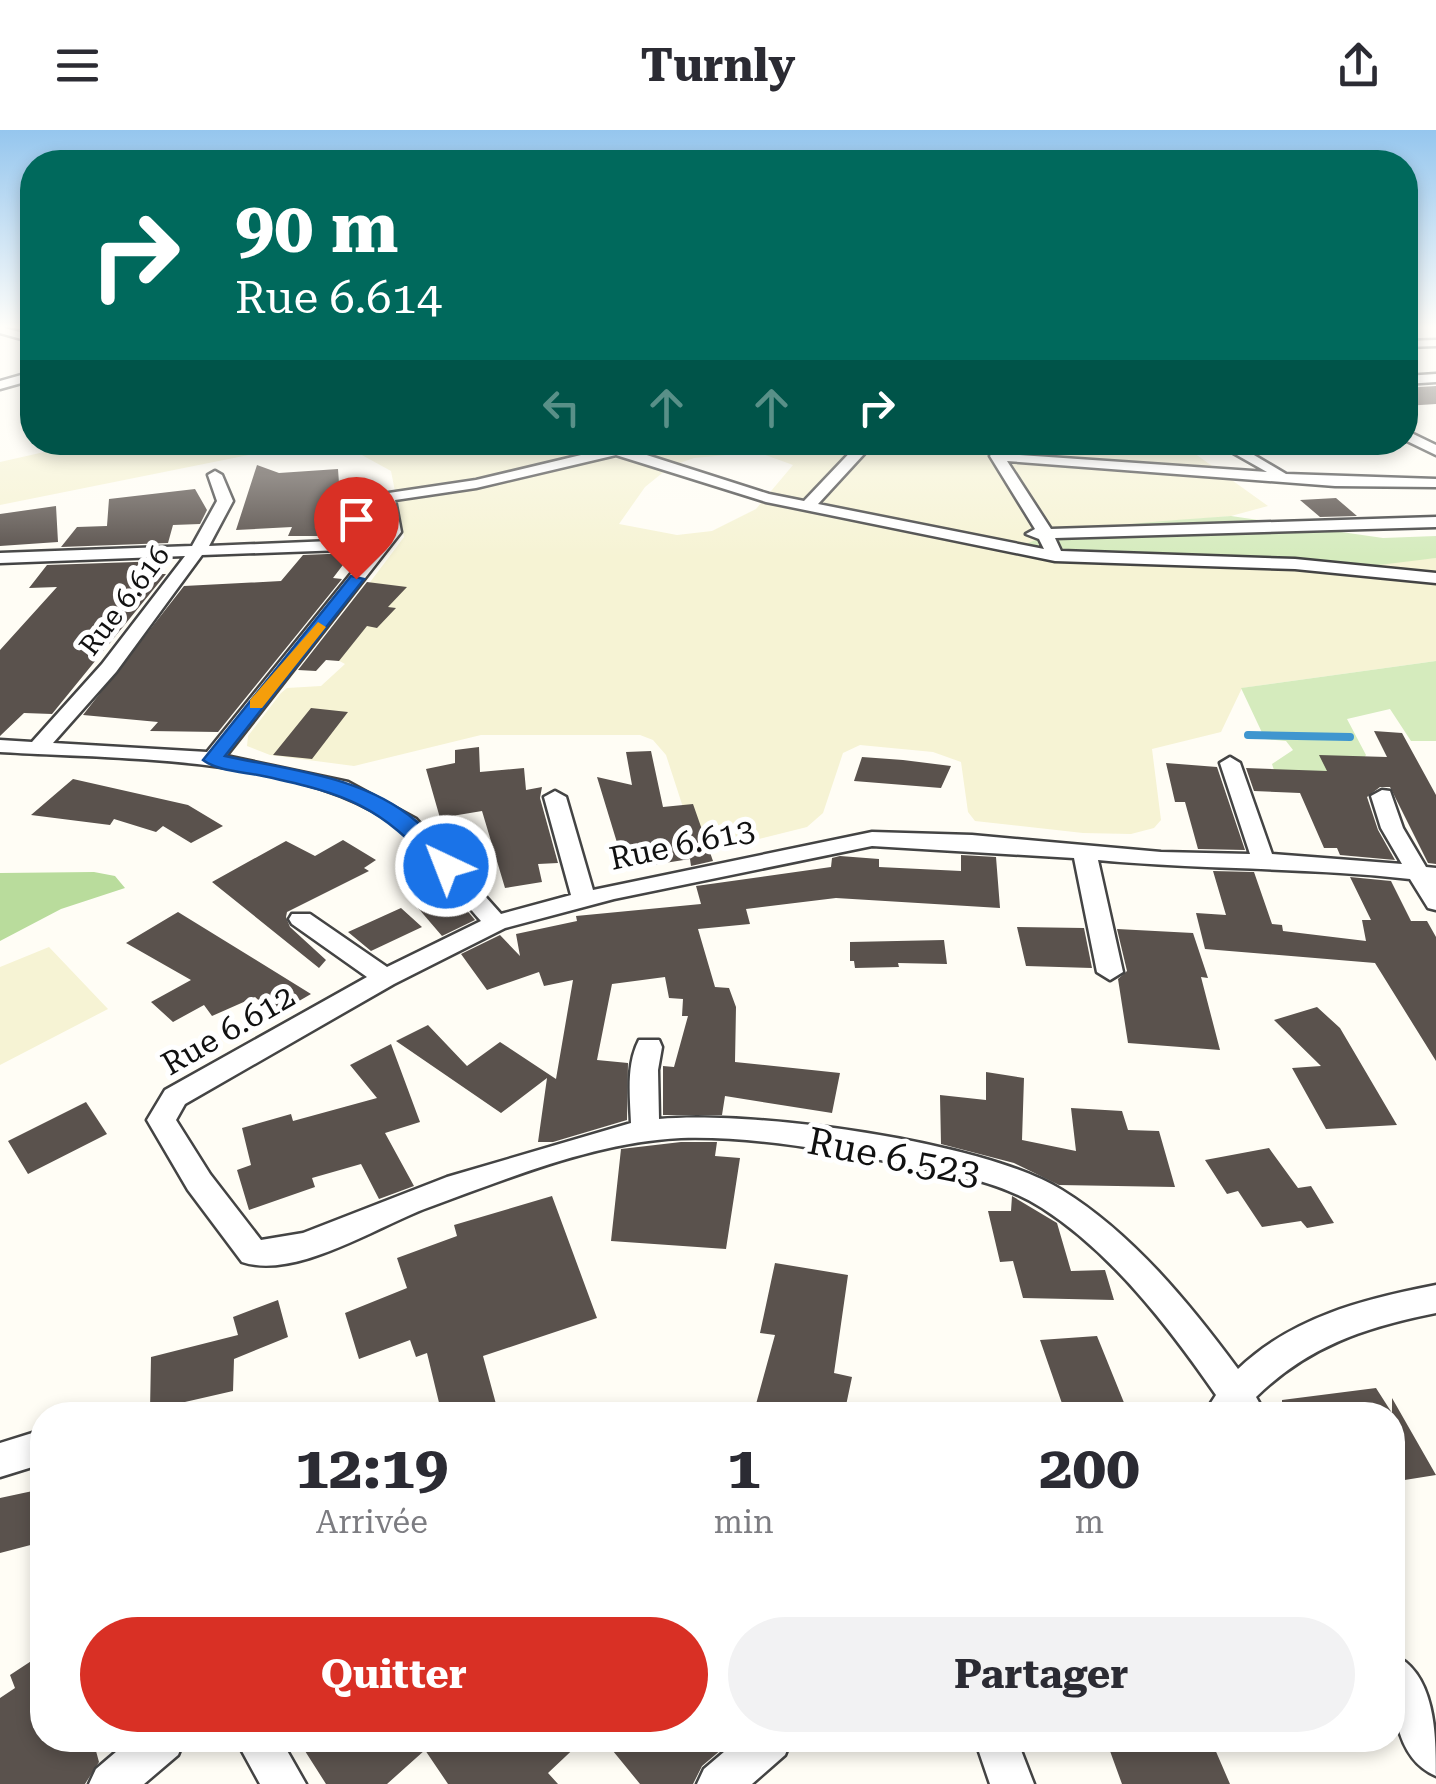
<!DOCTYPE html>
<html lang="fr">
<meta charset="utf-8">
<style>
body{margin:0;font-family:"Roboto Serif",serif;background:#f2f2f3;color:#2b2b33;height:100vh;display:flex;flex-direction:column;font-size:38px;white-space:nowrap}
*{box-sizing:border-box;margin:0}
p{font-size:32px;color:#7c7c81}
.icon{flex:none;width:55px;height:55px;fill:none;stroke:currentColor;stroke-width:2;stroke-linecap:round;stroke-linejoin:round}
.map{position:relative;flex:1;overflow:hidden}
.drawer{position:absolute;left:30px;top:1272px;width:1375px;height:350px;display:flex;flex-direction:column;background:#fff;border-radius:40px;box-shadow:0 5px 15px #0003}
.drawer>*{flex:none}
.guide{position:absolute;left:20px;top:20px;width:1398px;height:305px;border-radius:40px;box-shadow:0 5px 15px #0003;background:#00695c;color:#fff;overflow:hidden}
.pin{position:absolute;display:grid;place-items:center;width:85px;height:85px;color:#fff;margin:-102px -42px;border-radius:50% 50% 50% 0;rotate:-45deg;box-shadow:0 0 10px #0007}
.pin .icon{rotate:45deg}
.me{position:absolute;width:110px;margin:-55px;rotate:317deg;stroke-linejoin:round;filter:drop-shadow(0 0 8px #0008)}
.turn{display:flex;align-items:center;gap:35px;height:210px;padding:0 50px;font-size:45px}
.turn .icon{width:130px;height:130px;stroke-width:2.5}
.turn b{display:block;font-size:70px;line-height:85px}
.lanes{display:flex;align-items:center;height:95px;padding:0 50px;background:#0003;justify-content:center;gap:50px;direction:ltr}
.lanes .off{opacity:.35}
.eta{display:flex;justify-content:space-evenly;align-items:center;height:170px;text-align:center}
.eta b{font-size:60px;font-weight:700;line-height:70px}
.cta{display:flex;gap:20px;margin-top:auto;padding:20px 50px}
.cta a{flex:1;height:115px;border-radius:60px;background:#d93025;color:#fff;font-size:40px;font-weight:700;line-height:115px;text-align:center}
.cta a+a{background:#f2f2f3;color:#2b2b33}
header{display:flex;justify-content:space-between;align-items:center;height:130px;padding:0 50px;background:#fff;font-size:45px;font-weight:700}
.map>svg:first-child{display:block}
</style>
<header><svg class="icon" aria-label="menu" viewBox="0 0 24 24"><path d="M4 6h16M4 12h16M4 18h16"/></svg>Turnly<svg class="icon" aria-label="share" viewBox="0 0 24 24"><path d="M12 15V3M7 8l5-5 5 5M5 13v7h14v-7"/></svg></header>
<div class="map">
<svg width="1436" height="1654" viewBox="0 0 1436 1654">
<rect width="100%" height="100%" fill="#fffdf5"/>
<!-- farmland -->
<path fill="#f6f3d4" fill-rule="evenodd" d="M84,313H1180L1268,376L1231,386L1162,392L1379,432L1436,428V531L1242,558L1221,602L1152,619L1161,690L1154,698L1131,704L1083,703L975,691L968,682L961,632L933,622L860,615L843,623L823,683L807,697L743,713L704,712L692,705L666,625L653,610L640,605H481L354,636L270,625L247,616L248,606L281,563L287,558L321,556L345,534L319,520L404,407L391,341L360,324L264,322L0,375V332ZM757,322L793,335L756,379L712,401L677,405L619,394L645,357L671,336L694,328Z
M49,817L108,879L0,935V837Z"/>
<!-- green -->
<path fill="#d5ebbd" d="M1231,386L1383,408L1436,406V428L1330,441L1030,423L1025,416C1043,397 1196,389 1231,386Z
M1436,531V611H1411L1390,579L1347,589L1366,625L1354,643L1278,652L1272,634L1293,620L1286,611L1265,609L1241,558Z"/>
<!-- forest -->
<path fill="#b9dc9c" d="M94,742L115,746L125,758L61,779L0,811V743Z"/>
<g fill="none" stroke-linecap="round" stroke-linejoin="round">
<!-- stream -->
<path stroke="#3f96cf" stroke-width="8" d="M1248,605L1350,607"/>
</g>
<!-- building -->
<path fill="#5a524d" d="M1436,256V274L1405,276V258Z
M257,335L279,343L338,339L340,367L358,366L353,383H370L366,406H288L292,397L236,400Z
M195,359L207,380L200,394L173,395L168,413L61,417L77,397L107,396L109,369Z
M1336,368L1357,386L1320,387L1300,370Z
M56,376L58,412L0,416V384Z
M352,423L333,448L342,449L218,602L150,601L158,592L83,585L184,456L281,451L303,425Z
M164,431L161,444H166L52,584L24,583L0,606V520L57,457L29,458L47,435Z
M367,452L407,457L388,477L396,478L377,498L367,496L339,531L326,530L316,541L298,540Z
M311,578L348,582L312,629L273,625Z
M1374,601L1402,603L1436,665V734L1428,733L1390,657H1380L1367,667L1378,700L1395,730L1340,725L1337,718H1324L1300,663L1254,661L1246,638L1327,641L1319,625L1387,627Z
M479,617L480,642L524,638L526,660L542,657L540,668L558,733L538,734L542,752L505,758L482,681L440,688L426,639L455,633V620Z
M651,621L663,677L693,674L713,731L691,736L690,729L633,738L629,729H622L597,647L632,655L626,622Z
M862,627L903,630L951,636L941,658L854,651Z
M1166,633L1217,637L1245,720L1198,719L1185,672H1175Z
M73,649L188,675L223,696L191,713L163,696L156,702L114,689L110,695L31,685Z
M343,710L376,730L364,738L369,741L287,782L286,787L290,797L326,830L319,838L212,752L286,711L315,726Z
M961,725L996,727L1000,778L836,768L746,779L750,794L698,799L715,857L729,858L736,877L735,932L840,943L832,983L725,966L722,985H663V936L674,937L688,886H682L683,869L669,868L665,847L612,854L597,930L628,933L627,990L553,1012H538L547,948L501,983L396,911L428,895L467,936L500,912L556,949L573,850L544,856L539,842L487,860L461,824L500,805L520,826L516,804L577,791L576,786L701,774L696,756L831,737L832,728L840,726L879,729V737L961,741Z
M1213,741L1254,742L1272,794L1282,795L1283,801L1366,811L1362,790H1371L1350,747L1391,751L1411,791H1427L1436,807V931L1375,833L1205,819L1196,783L1226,785Z
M454,765L475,790L442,806L418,778Z
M401,778L422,797L371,821L348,802Z
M178,782L311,864L275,885L255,867L212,886L204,875L173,892L151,872L191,850L126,813Z
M1017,797L1084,798L1092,838L1026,836Z
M1117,799L1193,803L1208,848L1201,847L1220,920L1128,913L1118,849L1127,841Z
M944,810L947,834L898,833L899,837L855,838L854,831H850V812Z
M1317,877L1340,898L1397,995L1326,999L1292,938L1321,936L1274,890Z
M391,914L420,992L385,1003L414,1056L379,1069L361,1034L312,1048L315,1057L249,1080L237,1040L251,1035L242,998L291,984L293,991L377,968L350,935Z
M986,942L1024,948L1022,1010L1076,1021L1071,978L1122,981L1128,1000L1159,1001L1175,1057L1059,1055L1014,1033L941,1014L940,965L986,970Z
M86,972L107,1004L28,1044L8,1011Z
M681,1012H717L715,1026L740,1028L726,1119L611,1111L621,1019Z
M1269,1018L1298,1058L1311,1056L1334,1093L1307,1098L1301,1091L1262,1097L1238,1061L1227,1064L1205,1030Z
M552,1066L597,1188L483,1226L496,1274L461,1285H442L427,1223L416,1227L410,1210L359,1229L345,1183L407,1158L397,1128L457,1106L454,1095Z
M1012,1066L1057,1093L1071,1141L1105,1140L1114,1170L1023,1168L1013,1131L1000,1132L988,1081H1011Z
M775,1133L848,1145L834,1243L852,1247L844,1285H753L775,1205L760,1203Z
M278,1170L288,1207L234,1229L233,1261L150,1280L151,1227L238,1205L233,1187Z
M1097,1206L1129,1285H1066L1040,1210Z
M1376,1258L1392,1283V1268L1436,1345L1392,1352V1285H1282V1270Z
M42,1359V1412L0,1423V1368Z
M42,1524V1610H93L99,1632L85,1654H0V1568L15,1558L10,1545Z
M298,1610H583L548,1643L558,1654H448L425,1620L387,1654H326Z
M604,1610H715L722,1619L702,1636L693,1654H640Z
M1106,1610H1211L1230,1654H1122Z"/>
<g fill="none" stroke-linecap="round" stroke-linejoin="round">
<!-- minor casing -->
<g stroke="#444" stroke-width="5">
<path id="minor" d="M0,197L32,205V212L0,203Z
M1436,210V216L1405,217V211Z
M32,242V250L0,259V251Z
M1436,244V252L1405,254V246Z
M1405,300L1436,315V325L1405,310Z
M583,312H606L769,364L804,371L860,312H875L818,374L1044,419L1039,409L1026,404L1035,399L990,326L992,323L1267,342L1214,312H1232L1286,344L1436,349V357L1335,356L1007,331L1051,399L1436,387V397L1055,408L1061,421L1295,429L1436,443V453L1295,439L1055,431L766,372L616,325L476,358L395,370L401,402L226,626L348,652L416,689L501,784L571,765L544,667L555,661L566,667L593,760L872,702L972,705L1161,722L1250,724L1220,633L1230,627L1240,633L1272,724L1402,734L1381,698L1371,666L1382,660L1390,661L1403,698L1426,737L1436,738V780L1428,778L1410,749C1306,737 1202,740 1098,730L1123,842L1110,850L1097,842L1074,728L872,716L614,769L505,798L394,854L185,974L176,990L210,1044L261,1110L303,1103L447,1047L631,993C630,966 626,935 639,910H659L662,917L658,940L659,989C753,980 983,1011 1062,1060C1132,1103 1190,1174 1238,1239C1292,1187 1364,1169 1436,1155V1183C1366,1197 1308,1216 1256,1267L1266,1285H1203L1216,1265C1168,1196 1112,1123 1042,1078C999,1050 940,1041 891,1032C822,1019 751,1006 681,1008C595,1012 506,1049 427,1078C376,1097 295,1150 242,1132L188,1060L147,990L165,960L367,847L292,794L289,789L292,784H310L387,837L481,791C455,762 430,723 400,699C308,625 115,629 0,622V610L32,612L102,534L185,426L0,433V423L192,416L217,371L208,345L215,341L222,345L233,371L209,416L379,409L385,402L382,364L476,350L602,320ZM371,419L207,622L53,613L116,542L202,425Z
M42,1300V1334L0,1347V1313Z
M1392,1524C1436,1542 1436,1606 1436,1646C1391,1627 1392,1565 1392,1524Z
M130,1610H184L178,1625L144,1654H89L96,1639Z
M236,1610H281L306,1654H260Z
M738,1610H791L785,1625L752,1654H697L704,1639Z
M975,1610H1017L1034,1654H990Z"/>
</g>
<!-- minor -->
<use href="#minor" fill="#fff" fill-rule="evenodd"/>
</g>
<!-- sky -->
<linearGradient id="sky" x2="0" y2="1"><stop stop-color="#95c6ee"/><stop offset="0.46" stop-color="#fffefa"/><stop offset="1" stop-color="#fffefa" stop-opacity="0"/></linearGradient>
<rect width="1436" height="428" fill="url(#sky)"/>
<!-- route -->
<path fill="#1a73e8" stroke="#114b97" stroke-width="2.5" d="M351,446L364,449L225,626C289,640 364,646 416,691C429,702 441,718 453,731V740H438C379,675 347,664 263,646C245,642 217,641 203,630Z"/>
<!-- slow -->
<path fill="#f59e0b" d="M318,492L326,497L262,578H250V570Z"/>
<g text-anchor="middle" stroke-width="10" stroke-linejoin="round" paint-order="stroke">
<!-- far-street labels -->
<g font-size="28" fill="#111" stroke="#fff">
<text transform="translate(124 470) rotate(-53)" y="10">Rue 6.616</text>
</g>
<!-- street labels -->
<g font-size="32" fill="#111" stroke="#fff">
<text transform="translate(682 714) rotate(-12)" y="11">Rue 6.613</text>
<text transform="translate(228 900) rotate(-30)" y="11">Rue 6.612</text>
</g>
<!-- near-street labels -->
<g font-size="38" fill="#111" stroke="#fff">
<text transform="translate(894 1027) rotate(11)" y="13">Rue 6.523</text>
</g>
</g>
</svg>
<div class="pin" style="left:356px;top:449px;background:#d93025"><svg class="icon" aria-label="arrive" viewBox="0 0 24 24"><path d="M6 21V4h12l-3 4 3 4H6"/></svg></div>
<svg class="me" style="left:446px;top:736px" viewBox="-20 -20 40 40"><circle r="17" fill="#1a73e8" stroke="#fff" stroke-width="3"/><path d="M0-11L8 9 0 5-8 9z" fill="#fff"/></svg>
<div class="guide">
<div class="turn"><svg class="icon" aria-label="right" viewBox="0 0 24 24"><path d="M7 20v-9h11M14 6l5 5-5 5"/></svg><div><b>90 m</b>Rue 6.614</div></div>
<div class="lanes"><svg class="icon off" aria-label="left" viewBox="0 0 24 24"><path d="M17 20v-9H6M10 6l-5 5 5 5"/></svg><svg class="icon off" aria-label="ahead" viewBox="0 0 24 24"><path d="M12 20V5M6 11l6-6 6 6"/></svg><svg class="icon off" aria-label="ahead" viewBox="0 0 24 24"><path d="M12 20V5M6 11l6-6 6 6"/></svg><svg class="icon" aria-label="right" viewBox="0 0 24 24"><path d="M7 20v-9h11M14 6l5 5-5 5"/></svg></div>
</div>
<section class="drawer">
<div class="eta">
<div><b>12:19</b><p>Arrivée</p></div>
<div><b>1</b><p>min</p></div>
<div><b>200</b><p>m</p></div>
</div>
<div class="cta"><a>Quitter</a><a>Partager</a></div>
</section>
</div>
